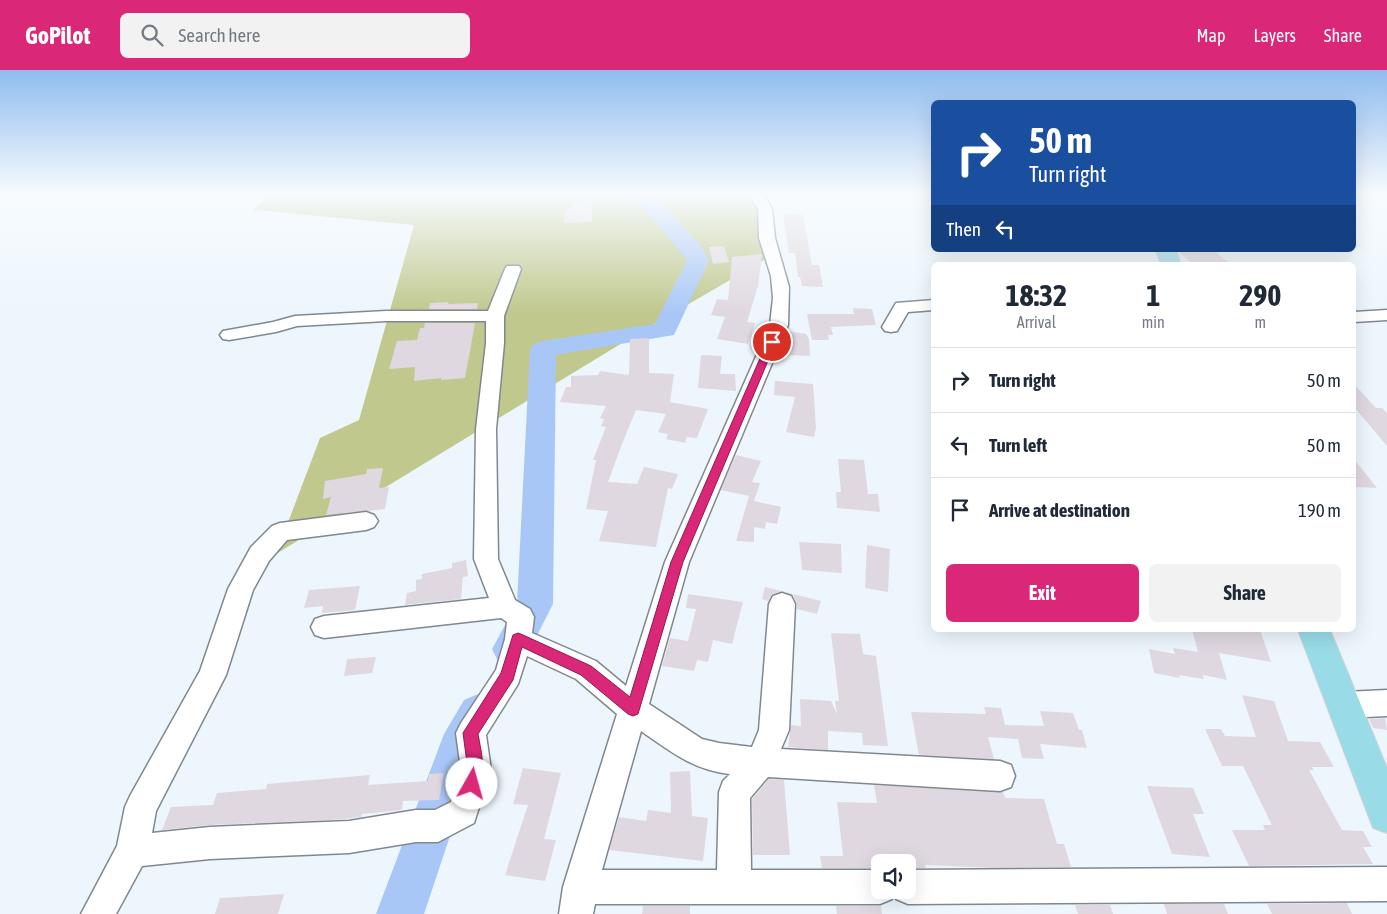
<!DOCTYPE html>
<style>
body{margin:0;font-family:"Asap Condensed",sans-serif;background:#f2f2f3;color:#1f2937;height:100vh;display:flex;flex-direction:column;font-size:19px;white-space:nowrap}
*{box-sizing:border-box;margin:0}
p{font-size:16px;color:#747a83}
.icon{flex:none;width:28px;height:28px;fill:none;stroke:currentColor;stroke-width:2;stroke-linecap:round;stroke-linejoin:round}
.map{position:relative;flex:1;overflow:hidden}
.details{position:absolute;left:931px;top:192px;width:425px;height:370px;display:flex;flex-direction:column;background:#fff;border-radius:8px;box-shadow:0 5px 20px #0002}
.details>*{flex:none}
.banner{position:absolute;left:931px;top:30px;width:425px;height:152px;border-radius:8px;box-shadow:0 5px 20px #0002;background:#1a4fa0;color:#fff;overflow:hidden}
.tools{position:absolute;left:871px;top:784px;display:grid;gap:10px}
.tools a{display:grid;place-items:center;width:45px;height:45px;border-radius:8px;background:#fff;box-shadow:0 5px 20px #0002;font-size:25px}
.pin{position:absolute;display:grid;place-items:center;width:42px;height:42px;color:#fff;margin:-21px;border:2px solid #fff;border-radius:50%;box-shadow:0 1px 5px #0007}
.me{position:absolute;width:55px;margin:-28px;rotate:7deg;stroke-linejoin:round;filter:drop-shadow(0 0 4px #0008)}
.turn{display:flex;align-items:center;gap:18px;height:105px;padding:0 15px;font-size:22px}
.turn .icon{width:65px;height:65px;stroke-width:2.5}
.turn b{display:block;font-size:35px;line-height:42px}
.then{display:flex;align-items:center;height:48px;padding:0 15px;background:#0003;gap:10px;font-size:19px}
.eta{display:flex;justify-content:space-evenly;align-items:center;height:85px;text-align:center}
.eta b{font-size:30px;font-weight:700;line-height:35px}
.button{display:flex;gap:10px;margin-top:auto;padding:10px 15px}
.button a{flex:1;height:58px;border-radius:8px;background:#db2777;color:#fff;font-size:20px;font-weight:700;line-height:58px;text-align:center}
.button a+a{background:#f2f2f3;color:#1f2937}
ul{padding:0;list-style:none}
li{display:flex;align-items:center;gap:15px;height:65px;padding:0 15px;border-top:1px solid #e0e1e3}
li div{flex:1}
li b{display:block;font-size:19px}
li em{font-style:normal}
header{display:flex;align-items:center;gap:30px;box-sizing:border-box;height:70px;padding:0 25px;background:#db2777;color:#fff}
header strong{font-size:24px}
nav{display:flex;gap:28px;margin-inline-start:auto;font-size:18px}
.search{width:350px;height:45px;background:#f2f2f3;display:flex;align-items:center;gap:12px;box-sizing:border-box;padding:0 18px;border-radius:8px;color:#747a83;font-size:19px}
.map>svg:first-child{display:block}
</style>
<header>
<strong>GoPilot</strong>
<div class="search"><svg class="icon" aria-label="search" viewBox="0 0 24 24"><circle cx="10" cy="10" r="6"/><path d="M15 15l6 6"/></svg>Search here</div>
<nav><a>Map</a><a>Layers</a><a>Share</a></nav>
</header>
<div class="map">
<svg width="1387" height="844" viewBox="0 0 1387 844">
<rect width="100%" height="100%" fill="#edf6fd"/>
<!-- green -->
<path fill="#c0c88d" d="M270,125H754L759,130L766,189L632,267L276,484L320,368L359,350L414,155L253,140Z"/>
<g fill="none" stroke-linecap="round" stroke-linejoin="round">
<!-- river -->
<path fill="#a9c7f6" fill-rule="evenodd" d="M633,125H654L700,175L709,190L674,265L556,285L553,534L524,591L511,595L498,591L492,579L517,533L530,279L534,274L543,271L655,254L687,190Z
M478,624L492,630L498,643L477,685L424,844H376L444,664L464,630Z"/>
</g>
<!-- building -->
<path fill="#e0d8e0" d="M592,128V152L564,153L565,140Z
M783,143L803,145L812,195H819L823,217L802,216L800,207H798L795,183H789Z
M724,176L729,192L713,194L709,177Z
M1200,180L1215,181L1230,194L1194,195L1179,182Z
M762,184L758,216L747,252L755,253L748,274L717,269L725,247L711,245L717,229L728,230L732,187Z
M449,232L448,234L478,233L477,239H429L430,233Z
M853,238L872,239L876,255L831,257L833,265H828L829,270H812L807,244H854Z
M425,253H475L465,308L441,310V308L414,311L415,297L389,299L397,271L417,270L420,258H424Z
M787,261L806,264L809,269L810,286L786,285L785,266Z
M649,268V303L674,304L670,332L708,339L697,368L687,367L685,373L666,369L668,364L658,362L666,344L636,340L622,374L608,412L637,414L644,397L678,404L672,419L668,418L656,477L599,471L608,441L586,439L596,390H593L606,357L601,356L604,349L600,348L606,336L560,332L566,317H571V306L598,305L600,301L629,305L630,269Z
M701,285L722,286L720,304H735L736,321L698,318Z
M775,311L813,314L816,358L814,367L786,362L795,327L774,325Z
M1354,314L1376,338H1382L1387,343V376L1354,337Z
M736,385L761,391L752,412L760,413L754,431L781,437L777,454L766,452L765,459L754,457V472L736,471L749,426L721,420Z
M838,389L864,390L868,424H878L880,442L837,438L836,422H841Z
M1354,389L1377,418L1354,417Z
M383,398L379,418L389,417L385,439L326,445L331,427L323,429L325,411L366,404L367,399Z
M799,472L841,474L842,503L802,500Z
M867,475L890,479L888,522L865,518Z
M466,490L468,506L463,507L461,529L405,535L407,523L416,521V510L422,509V504L452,498V493Z
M360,516L355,540L322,543L323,536L304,538L309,520Z
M765,517L821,531L817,544L797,539V533L793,525L783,521L772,524L768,531L762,529Z
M688,524L743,532L732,574L713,570L708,592L697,590L694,601L662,596L670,568L688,571L696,539L686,538Z
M1192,560H1260L1271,592L1219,583L1227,610L1203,605L1204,609L1179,605L1180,608L1154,603L1149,579L1175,584L1173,578L1198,582Z
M831,563L860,564L863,584L876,586L888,676L863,675L862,663L828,661V680L788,677L791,655L801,656L800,629L831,631L837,644L835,631H839Z
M376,587L372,603L344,606L347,589Z
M1242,625L1274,631L1288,671L1320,672L1334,697H1312L1314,700H1309L1342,760L1363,761L1372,777H1363L1373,794L1249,796L1232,760H1265L1263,755H1272L1243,696H1222L1205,659H1221L1225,666L1256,667Z
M984,637L1001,638L1005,655L1044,656L1040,641L1073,643L1079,660H1082L1087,678L1040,674L1044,689L1022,688L1018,669L988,667L994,689L919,685L911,642L986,644Z
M1385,648L1387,660L1373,658L1369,649Z
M523,698L561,703L544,769L556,770L545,811L505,805L528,735L513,734Z
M690,701L692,746L708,748L703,791L609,780L619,747L646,751L648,740L671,743L670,702Z
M444,703L439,730L403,731L402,740L362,744L361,747L332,750L210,755L162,760L171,737L213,735L217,723L266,719L267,714L370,705L368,715L428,711L429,704Z
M769,709L784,710L790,785H753L752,729Z
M874,715L1003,722L1005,728L1044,729L1057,774H1064L1071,797L994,798L925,795L926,798H908V792H880V798H822L820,786H843L837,732L877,733Z
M1147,716L1193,718L1204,744H1193L1210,787L1172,784Z
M284,824L278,844H215L220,828Z
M1347,833L1352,844H1272L1267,834Z
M1164,834H1224L1228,844H1167Z
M1075,835H1110L1113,844H1078Z
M643,836H690V844H642Z
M836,836H881L882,844H837Z"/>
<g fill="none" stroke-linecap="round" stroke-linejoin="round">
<!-- minor casing -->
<g stroke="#80888f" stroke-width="3">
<path id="minor" d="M749,125H764L772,139L775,168L789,217L788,255L689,492L649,634L702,669L719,673L752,677L759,660L769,534L773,526L782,523L791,526L795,534L789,660L781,679L1000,691L1011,695L1015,706L1011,717L1000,721L768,707L750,728L751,800H880V820H908V800L1387,797V831L908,834L896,829L894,824L892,829L880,834H595L593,844H559L563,817L617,644L576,609L527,586L518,614L486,665L491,700L474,753L438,772H416L349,783L210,789L142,796L116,844H81L117,776L125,737L130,726L200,601L228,519L251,477L272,456L280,453L366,442L374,445L378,451L374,457L366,460L287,470L269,491L253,520L226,605L156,741L152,763L210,757L349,751L416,740H435L451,732L461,700L456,663L461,653L496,600L505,569L507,552L501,548L324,568L315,565L311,557L315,549L324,546L489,528L474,489L476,359L486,273V251H386L297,256L276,262L229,270L223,269L220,265L223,261L273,252L295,246L386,241H488L505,199L507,196H519L521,199L504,246V273L496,359L498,489L515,530L530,539L534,547L532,563L596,591L626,616L665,492L770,255L773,228L771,206L759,168L758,139ZM641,661C670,681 693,700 730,704L723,711L719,722L717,800H602Z
M934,230V240L908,242L897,261L891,262L885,261L882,257L896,233Z
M1387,240V250L1354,252V242Z
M1387,620V646L1344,648L1334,644L1330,635L1334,626L1344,622Z"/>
</g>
<!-- major casing -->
<g stroke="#d2d3d3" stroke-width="2">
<path id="major" d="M1156,180H1176L1181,195H1161Z
M1298,560H1330L1387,698V763L1373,758Z"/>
</g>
<!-- minor -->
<use href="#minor" fill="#fff" fill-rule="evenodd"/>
<!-- major -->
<use href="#major" fill="#99dce8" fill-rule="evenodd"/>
</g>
<!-- sky -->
<linearGradient id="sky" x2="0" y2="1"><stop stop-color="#8fbcee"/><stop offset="0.51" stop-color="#f7fbfe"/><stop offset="1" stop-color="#f7fbfe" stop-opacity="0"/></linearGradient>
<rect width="1387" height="243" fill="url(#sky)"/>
<!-- route -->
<path fill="#db2777" stroke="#8e194d" d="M768,270H772L776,272L683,492L638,644L633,646L628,644L581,605L522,577L513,610L478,664C482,686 486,698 477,720L472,722L466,720L464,714L468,700L463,663L501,603L513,565L518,563L523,565L591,596L630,627L671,492Z"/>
</svg>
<div class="tools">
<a><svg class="icon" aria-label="sound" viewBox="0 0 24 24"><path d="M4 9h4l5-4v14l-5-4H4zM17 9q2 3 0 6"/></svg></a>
</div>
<div class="pin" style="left:772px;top:272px;background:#d93025"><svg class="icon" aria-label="arrive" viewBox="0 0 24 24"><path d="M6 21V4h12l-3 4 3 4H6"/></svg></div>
<svg class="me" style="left:472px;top:714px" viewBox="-20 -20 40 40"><circle r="19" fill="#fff"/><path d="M0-13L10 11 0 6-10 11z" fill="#db2777"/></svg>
<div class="banner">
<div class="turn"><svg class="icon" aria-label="right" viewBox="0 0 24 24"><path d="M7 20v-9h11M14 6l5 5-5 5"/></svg><div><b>50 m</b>Turn right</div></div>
<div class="then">Then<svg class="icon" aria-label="left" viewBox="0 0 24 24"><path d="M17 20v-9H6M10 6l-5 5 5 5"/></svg></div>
</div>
<section class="details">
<div class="eta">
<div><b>18:32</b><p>Arrival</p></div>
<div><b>1</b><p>min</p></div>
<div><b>290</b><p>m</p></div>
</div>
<ul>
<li><svg class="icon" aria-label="right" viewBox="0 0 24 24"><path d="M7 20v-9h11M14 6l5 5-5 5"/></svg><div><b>Turn right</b></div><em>50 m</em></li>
<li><svg class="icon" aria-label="left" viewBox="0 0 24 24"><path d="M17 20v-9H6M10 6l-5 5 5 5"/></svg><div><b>Turn left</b></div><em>50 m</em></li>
<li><svg class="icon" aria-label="arrive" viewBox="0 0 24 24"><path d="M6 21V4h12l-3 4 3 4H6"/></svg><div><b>Arrive at destination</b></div><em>190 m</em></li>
</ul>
<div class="button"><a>Exit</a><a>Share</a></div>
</section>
</div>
